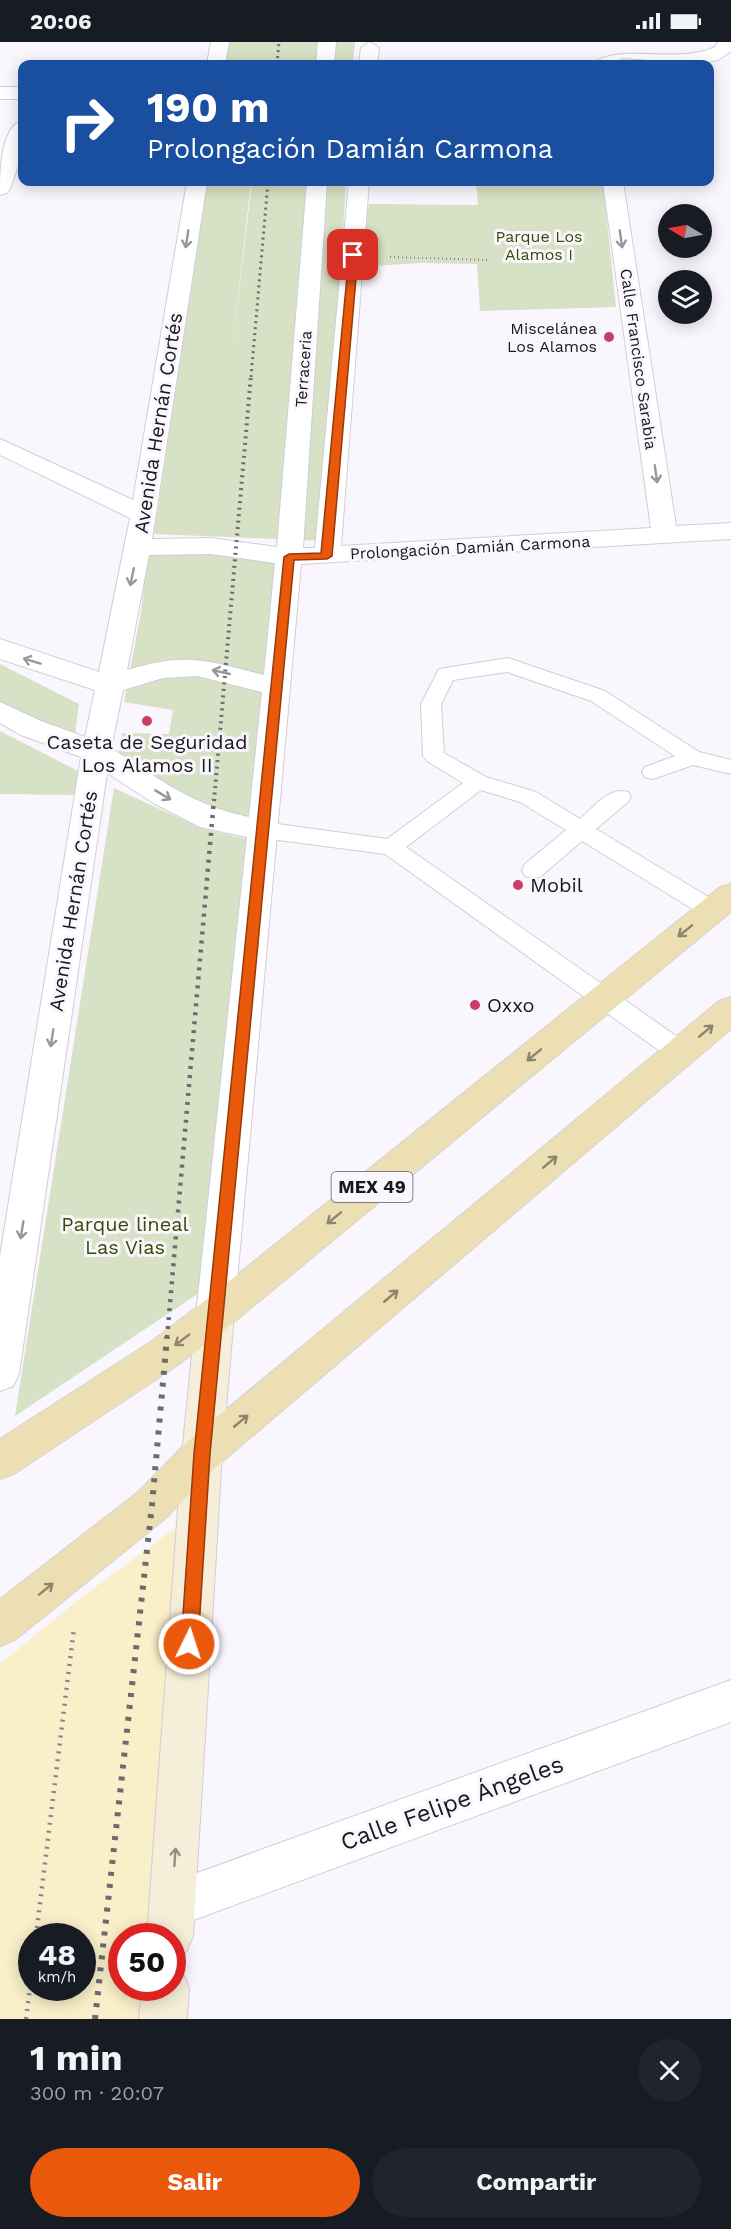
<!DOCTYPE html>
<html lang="es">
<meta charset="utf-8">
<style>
body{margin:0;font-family:"Work Sans",sans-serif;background:#20242c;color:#f1f3f6;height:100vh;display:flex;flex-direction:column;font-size:22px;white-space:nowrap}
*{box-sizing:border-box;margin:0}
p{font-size:20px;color:#9ea1a6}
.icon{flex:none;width:33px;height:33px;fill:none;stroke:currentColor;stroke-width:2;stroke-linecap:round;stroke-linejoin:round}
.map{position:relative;height:1977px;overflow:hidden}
.details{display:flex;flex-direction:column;background:#171b24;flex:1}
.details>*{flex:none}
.top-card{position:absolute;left:18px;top:18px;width:696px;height:126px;border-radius:12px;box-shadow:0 3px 15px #0003;background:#1a4fa0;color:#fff;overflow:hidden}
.needle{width:39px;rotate:280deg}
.buttons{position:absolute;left:658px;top:162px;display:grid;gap:12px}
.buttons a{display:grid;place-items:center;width:54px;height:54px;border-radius:50%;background:#171b24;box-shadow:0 3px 15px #0003;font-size:30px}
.speed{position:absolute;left:18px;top:1881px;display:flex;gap:12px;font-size:30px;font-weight:700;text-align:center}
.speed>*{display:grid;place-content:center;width:78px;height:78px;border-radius:50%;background:#171b24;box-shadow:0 3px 15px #0003;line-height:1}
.speed small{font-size:15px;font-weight:400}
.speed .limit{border:9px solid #d22;background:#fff;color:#111}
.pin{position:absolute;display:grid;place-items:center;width:51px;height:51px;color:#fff;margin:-26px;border-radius:12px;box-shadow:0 3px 9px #0006}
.me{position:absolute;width:66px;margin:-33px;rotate:4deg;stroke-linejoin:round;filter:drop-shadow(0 0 4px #0008)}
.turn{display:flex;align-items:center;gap:21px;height:126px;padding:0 30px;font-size:27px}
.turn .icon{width:78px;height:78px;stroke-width:2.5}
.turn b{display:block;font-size:42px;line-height:51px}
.round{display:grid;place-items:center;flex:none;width:63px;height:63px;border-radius:32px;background:#20242c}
.head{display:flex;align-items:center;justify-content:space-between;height:102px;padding:0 30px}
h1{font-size:36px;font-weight:700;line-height:45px}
.action{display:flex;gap:12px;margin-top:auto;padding:12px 30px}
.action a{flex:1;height:69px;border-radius:36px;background:#ea580c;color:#fff;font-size:24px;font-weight:700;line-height:69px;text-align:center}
.action a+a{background:#20242c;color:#f1f3f6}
.status{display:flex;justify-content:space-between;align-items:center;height:42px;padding:0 30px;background:#171b24;direction:ltr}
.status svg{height:16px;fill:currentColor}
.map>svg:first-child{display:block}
</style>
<div class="status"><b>20:06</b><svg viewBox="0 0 49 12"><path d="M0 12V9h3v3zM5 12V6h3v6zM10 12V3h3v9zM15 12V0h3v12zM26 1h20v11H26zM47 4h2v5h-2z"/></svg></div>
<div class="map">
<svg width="731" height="1977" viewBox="0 0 731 1977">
<rect width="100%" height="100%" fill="#faf6fe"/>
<!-- green -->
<path fill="#d7e1c5" d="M229,0H355L353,22H225Z
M207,140H251L232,309L252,140H346L325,499L154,492Z
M476,140H603L616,265L480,269L477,222L422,221L353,225L369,162L478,163Z
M148,507L286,516L255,775L216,768L117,722L122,691L169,692L173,668L124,660L141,570Z
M0,622L79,662L74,701L0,662Z
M0,689L86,733L78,753L0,752Z
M114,746L203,787L252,798L199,1251L15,1374Z"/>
<!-- sand -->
<path fill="#f9efc9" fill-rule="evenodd" d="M182,1481L148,1894H122V1946H144L142,1977H0V1622L78,1558ZM32,1894H82V1946H32Z"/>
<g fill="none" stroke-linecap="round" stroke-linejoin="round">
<!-- service casing -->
<g stroke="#d2ccd8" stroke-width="2">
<path id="service" d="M508,616L605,649L699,710L731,718V732L693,723L653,737L645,735L642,730L645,725L675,714L591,659L507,630L453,638L441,662L444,711L486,735L536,750L580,777C593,766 609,744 628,750L631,755L628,760L596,787L720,862L723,868L720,874L712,876L704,874L582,799L541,834L533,836L525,834L522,828L525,822L566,788L520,760L481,748L406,805L689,1003L692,1010L689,1017L680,1020L671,1017L385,812L263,796L255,793L252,788L255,783L263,780L387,797L463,741L427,719L423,714L421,662L439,627Z"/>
</g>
<!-- minor casing -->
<g stroke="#d2ccd8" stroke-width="2">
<path id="minor" d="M211,0H229L225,22H207Z
M318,0H336L334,22H316Z
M370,0L379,6L377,22H359L361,6Z
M718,0H731V9L718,18L698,22L623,16L610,22H592C618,0 678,23 715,5Z
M0,45H22V57H0Z
M22,79V112L10,147L7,151L0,153C0,134 0,85 22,79Z
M187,140H207L152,497L211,496L277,505L307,140H327L303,506H315L349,140H369L341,504L651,486L603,140H623L676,484L731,481V497L301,522L234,1273L228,1285L215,1289L202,1285L196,1273L247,795L200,785L155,762L107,731L19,1332L13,1344L0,1349V1214L81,715L21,693L0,681V660L41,679L85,695L95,648L0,617V597L99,630L130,476L0,413V397L133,458ZM211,512L275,521L264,633C206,618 186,610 127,628L149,513ZM197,634L262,650L249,775C194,764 157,736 111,706L123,648L163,636Z
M731,1638V1680L172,1886L156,1879L149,1863L156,1847L172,1840Z"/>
</g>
<!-- secondary casing -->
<g stroke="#d2ccd8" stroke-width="2">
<path id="secondary" d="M215,1257L228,1261L234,1273L222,1412L193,1894L186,1910L172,1916V1894H147L182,1412L196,1273L202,1261Z
M172,1926L182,1929L189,1946L187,1977H139L142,1946H172Z"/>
</g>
<!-- primary casing -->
<g stroke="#d6d5d6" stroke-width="2">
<path id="primary" d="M731,842V870L228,1285L178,1323L14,1432L0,1437V1397L152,1299L202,1261L720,845Z
M731,955V987L216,1425L166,1476L15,1598L0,1604V1557L138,1450L188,1399L719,959Z"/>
</g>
<!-- path-far1 -->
<path stroke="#87848a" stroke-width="2" stroke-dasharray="1 3" stroke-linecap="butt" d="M390,215L489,218"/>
<!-- path -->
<path stroke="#87848a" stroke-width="4.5" stroke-dasharray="2 6" stroke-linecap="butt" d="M36,1894L74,1586
M26,1977L32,1930"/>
<!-- service -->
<use href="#service" fill="#fff" fill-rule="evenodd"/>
<!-- minor -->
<use href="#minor" fill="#fff" fill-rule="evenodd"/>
<!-- secondary -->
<use href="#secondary" fill="#f5efd9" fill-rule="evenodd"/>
<!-- primary -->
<use href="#primary" fill="#ecdfb3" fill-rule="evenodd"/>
<!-- rail-far3 -->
<path stroke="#6d6a70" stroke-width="3" stroke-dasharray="2 4" stroke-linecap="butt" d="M277,22L279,0
M251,335L268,140"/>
<!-- rail-far2 -->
<path stroke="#6d6a70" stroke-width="4" stroke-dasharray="2 4.5" stroke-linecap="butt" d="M214,759L251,333"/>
<!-- rail-far1 -->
<path stroke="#6d6a70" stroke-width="4.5" stroke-dasharray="3 6" stroke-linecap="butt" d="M167,1296L214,757"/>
<!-- rail -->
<path stroke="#6d6a70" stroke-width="6" stroke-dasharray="4 8" stroke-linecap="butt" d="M95,1977L152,1463L167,1295"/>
</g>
<!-- one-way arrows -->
<defs><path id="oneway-shaft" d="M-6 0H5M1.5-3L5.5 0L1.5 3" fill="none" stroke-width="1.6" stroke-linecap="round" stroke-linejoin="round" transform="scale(1.5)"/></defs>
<g stroke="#989799">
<use href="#oneway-shaft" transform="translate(187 197) rotate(99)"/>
<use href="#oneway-shaft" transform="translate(621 197) rotate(82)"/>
<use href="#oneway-shaft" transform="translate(656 432) rotate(82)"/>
<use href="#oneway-shaft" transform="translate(132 535) rotate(102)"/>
<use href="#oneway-shaft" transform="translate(32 619) rotate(-163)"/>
<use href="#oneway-shaft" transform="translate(221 630) rotate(-167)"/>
<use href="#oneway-shaft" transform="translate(163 753) rotate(31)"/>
<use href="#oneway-shaft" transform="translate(52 996) rotate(99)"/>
<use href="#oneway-shaft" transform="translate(22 1188) rotate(99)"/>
</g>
<g stroke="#8e856f">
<use href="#oneway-shaft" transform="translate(685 889) rotate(141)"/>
<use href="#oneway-shaft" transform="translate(706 989) rotate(-40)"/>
<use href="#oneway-shaft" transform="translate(534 1013) rotate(141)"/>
<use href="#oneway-shaft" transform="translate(550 1120) rotate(-40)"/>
<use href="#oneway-shaft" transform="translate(334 1176) rotate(141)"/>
<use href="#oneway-shaft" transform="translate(391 1254) rotate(-40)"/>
<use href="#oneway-shaft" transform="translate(182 1298) rotate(143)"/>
<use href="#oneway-shaft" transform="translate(241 1379) rotate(-40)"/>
<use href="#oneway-shaft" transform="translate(46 1547) rotate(-39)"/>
</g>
<use stroke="#928e84" href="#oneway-shaft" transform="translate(175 1815) rotate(-86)"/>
<!-- route -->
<path fill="#ea580c" stroke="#983908" stroke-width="1.5" d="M353,211L358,213L332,514L327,517L294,518L210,1412L198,1602L195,1608L189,1611L183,1608L181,1602L194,1412L284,515L289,512L321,511L349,213Z"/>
<!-- markers -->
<g fill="#cb3d67" stroke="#faf6fe" stroke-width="2">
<circle cx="609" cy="295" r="6"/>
<circle cx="147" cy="679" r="6"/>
<circle cx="518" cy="843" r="6"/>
<circle cx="475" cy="963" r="6"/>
</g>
<g text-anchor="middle" stroke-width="6" stroke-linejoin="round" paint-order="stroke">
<!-- far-park labels -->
<g font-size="16" fill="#3a4a02" stroke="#faf6fe">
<text x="539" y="200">Parque Los<tspan x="539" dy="18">Alamos I</tspan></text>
</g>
<!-- far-poi labels -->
<g font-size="16" fill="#1a181c" stroke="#faf6fe" text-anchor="end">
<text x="597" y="292">Miscelánea<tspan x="597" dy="18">Los Alamos</tspan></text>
</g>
<!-- far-street labels -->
<g font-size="16" fill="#1a181c" stroke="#faf6fe">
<text transform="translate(639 317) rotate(82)" y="6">Calle Francisco Sarabia</text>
<text transform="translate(303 327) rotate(-86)" y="6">Terraceria</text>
<text transform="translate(470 505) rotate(-3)" y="6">Prolongación Damián Carmona</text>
</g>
<!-- shield labels -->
<rect fill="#faf6fe" stroke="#5d5b60" stroke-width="1.5" x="331.5" y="1130" width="81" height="30" rx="4.5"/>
<g font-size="18" font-weight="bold" fill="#1a181c">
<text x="372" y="1151">MEX 49</text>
</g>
<!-- street labels -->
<g font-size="20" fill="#1a181c" stroke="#faf6fe">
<text transform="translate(158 381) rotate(-81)" y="7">Avenida Hernán Cortés</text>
<text transform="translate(73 859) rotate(-81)" y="7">Avenida Hernán Cortés</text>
</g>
<!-- poi labels -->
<g font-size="20" fill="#1a181c" stroke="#faf6fe" text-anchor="start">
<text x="147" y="707" text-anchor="middle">Caseta de Seguridad<tspan x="147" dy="23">Los Alamos II</tspan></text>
<text x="530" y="850">Mobil</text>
<text x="487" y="970">Oxxo</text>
</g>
<!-- park labels -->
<g font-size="20" fill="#3a4a02" stroke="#faf6fe">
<text x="125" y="1189">Parque lineal<tspan x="125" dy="23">Las Vias</tspan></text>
</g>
<!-- near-street labels -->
<g font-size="24" fill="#1a181c" stroke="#faf6fe">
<text transform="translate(452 1761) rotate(-20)" y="8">Calle Felipe Ángeles</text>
</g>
</g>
</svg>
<div class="buttons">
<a><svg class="needle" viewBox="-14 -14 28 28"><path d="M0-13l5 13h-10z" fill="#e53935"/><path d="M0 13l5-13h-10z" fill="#9ea1a6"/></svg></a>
<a><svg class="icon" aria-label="layers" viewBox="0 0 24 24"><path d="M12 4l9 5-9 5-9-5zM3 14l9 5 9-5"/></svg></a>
</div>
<div class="speed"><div>48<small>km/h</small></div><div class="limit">50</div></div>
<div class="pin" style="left:353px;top:213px;background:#d93025"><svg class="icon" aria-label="arrive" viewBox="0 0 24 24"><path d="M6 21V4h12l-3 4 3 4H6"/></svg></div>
<svg class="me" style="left:189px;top:1602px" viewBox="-20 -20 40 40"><circle r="17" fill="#ea580c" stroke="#fff" stroke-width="3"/><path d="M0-11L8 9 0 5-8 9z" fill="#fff"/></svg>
<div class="top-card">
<div class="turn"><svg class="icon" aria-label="right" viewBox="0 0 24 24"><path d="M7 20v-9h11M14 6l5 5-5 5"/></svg><div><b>190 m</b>Prolongación Damián Carmona</div></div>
</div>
</div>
<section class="details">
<div class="head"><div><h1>1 min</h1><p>300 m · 20:07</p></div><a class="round"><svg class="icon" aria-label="close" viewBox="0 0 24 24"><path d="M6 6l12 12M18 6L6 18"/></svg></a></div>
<div class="action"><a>Salir</a><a>Compartir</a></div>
</section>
